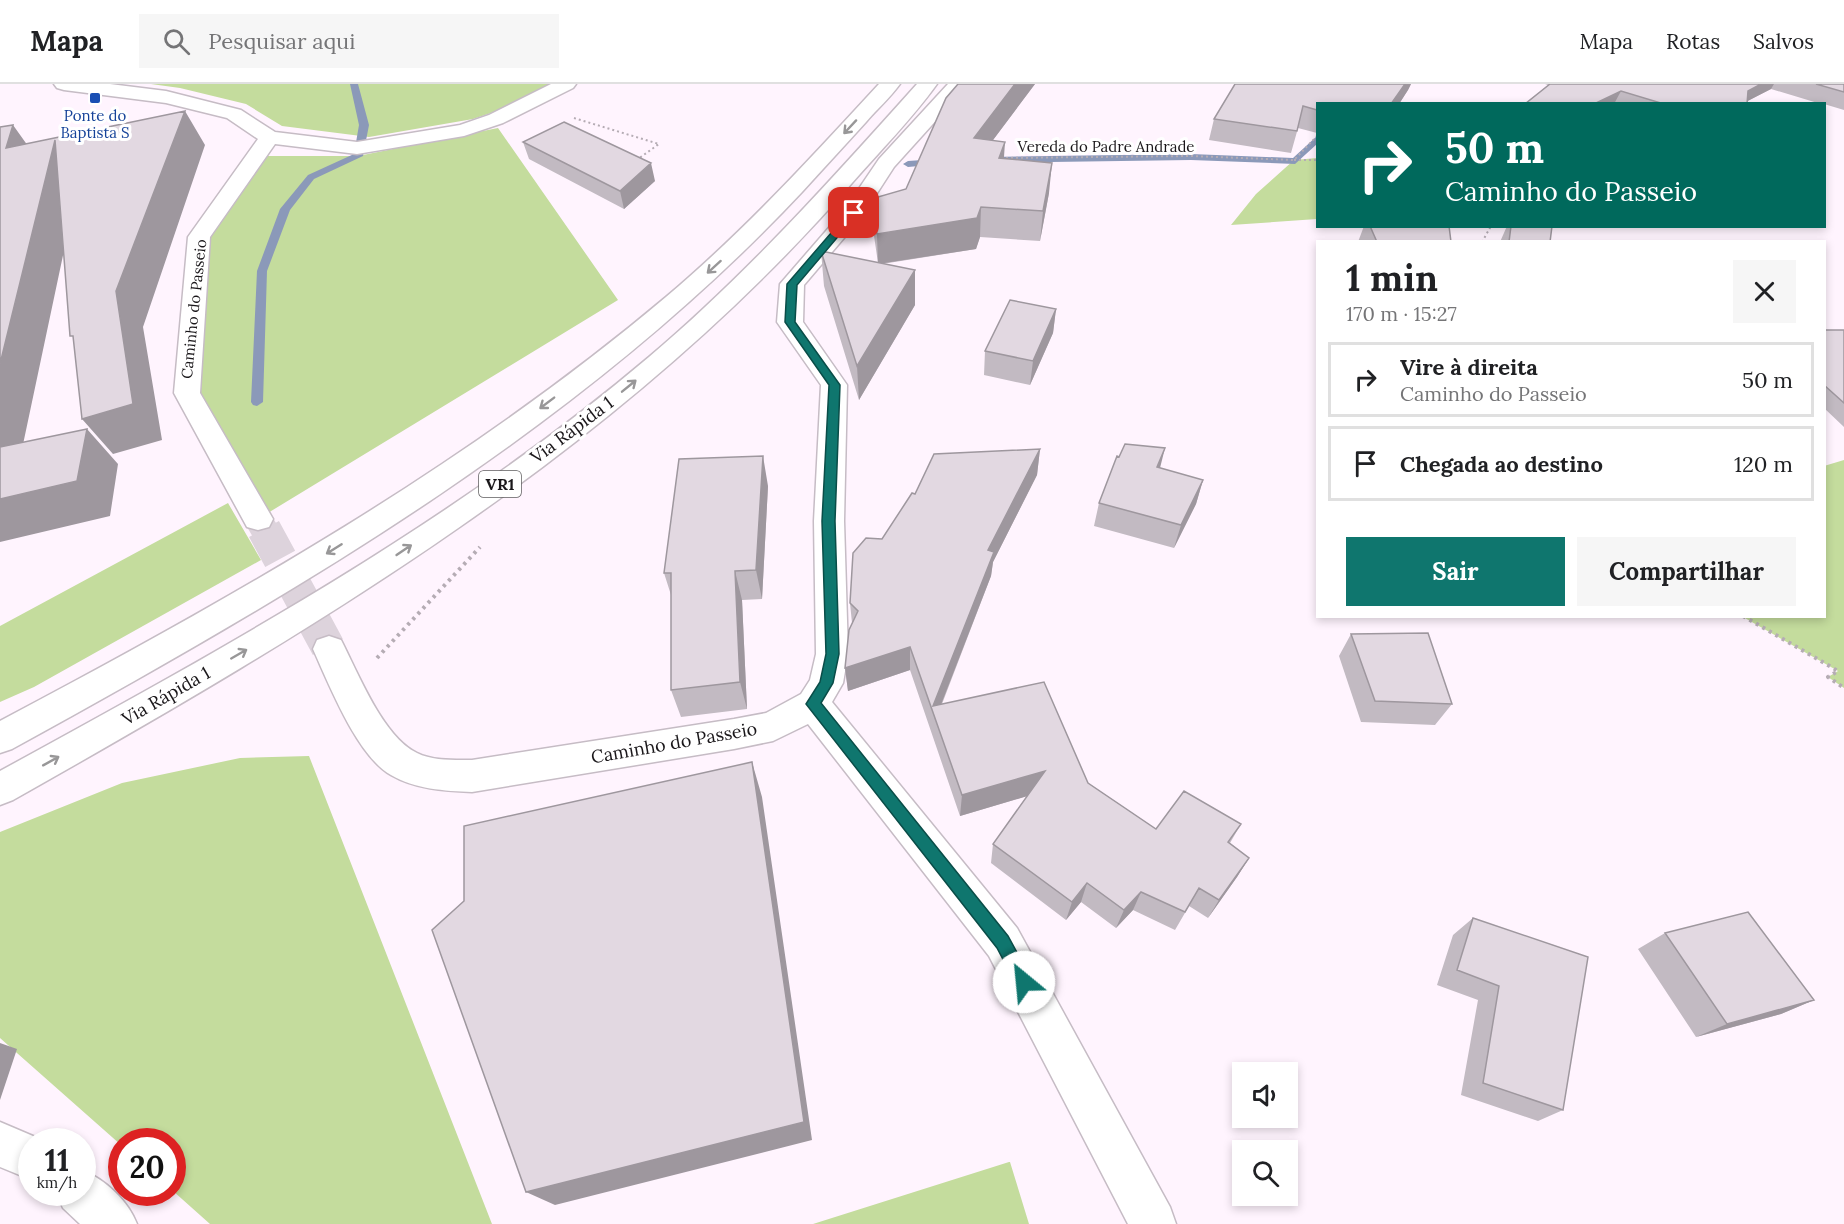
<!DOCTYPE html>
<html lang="pt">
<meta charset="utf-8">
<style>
body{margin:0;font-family:Lora,serif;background:#f6f6f6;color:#202124;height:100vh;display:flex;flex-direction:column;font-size:22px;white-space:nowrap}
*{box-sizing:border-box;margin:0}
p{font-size:20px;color:#757577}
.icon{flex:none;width:33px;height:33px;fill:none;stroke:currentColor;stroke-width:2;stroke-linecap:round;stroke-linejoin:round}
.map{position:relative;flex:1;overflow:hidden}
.side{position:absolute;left:1316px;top:156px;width:510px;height:378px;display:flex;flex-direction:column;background:#fff;border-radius:0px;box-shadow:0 3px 9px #0003}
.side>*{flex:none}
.top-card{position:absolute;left:1316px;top:18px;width:510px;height:126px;border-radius:0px;box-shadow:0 3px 9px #0003;background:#00695c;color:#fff;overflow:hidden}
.buttons{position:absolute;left:1232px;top:978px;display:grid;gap:12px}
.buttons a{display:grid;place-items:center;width:66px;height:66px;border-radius:0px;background:#fff;box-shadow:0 3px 9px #0003;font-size:30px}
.speed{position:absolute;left:18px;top:1044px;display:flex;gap:12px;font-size:30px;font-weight:700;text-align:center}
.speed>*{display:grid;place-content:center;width:78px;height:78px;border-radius:50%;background:#fff;box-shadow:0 3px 9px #0003;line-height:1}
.speed small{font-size:15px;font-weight:400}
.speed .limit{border:9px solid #d22;background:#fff;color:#111}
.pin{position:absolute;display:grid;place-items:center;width:51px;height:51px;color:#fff;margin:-26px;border-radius:12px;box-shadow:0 3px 9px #0006}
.me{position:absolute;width:66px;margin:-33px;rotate:332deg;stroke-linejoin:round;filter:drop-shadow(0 0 4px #0008)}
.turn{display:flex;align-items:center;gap:21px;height:126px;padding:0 30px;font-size:27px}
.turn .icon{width:78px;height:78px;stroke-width:2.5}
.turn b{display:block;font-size:42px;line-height:51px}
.round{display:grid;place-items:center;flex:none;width:63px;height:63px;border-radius:0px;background:#f6f6f6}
.headline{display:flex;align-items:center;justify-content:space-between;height:102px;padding:0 30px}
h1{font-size:36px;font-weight:800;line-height:45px}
.cta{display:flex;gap:12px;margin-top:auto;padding:12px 30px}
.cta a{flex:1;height:69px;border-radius:0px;background:#0f766e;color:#fff;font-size:24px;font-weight:800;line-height:69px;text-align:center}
.cta a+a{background:#f6f6f6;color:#202124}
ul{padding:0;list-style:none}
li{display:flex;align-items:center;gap:18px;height:75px;margin:0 12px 9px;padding:0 18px;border:3px solid #e0e0e0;border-radius:0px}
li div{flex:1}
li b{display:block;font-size:22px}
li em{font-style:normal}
header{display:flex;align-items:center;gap:36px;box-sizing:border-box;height:84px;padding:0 30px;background:#fff;border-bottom:2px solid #e0e0e0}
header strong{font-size:28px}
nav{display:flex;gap:33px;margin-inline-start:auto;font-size:21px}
.search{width:420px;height:54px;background:#f6f6f6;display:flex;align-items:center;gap:15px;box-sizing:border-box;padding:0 21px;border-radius:0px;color:#757577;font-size:22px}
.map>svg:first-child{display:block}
</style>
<header>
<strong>Mapa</strong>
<div class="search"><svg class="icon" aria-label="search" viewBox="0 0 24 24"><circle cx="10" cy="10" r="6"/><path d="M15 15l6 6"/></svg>Pesquisar aqui</div>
<nav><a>Mapa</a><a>Rotas</a><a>Salvos</a></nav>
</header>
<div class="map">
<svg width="1844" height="1140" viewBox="0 0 1844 1140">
<rect width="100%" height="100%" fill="#fff4fe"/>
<!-- green -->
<path fill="#c4dc9d" d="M151,0H555L506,24L473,35L369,53L282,42L246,20L180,4Z
M498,44L618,216L258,435L187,309L199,153L256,72H358Z
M1317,74V135L1231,141L1256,110L1294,76Z
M1844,376V604L1828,593L1838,587L1743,533L1824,532V382Z
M228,419L261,476L34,603L0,618V542Z
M309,672L492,1140H210L173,1107L172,1058H122L121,1061L0,954V748L122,699L240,674Z
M1010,1078L1029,1140H813L1009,1078Z"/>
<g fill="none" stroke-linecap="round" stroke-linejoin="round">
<!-- stream -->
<path fill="#8b99b9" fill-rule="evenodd" d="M350,0H358L369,41L363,72L314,95L290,126L267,187L263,318L257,322L253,321L251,318L257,187L280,125L308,91L354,70L359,41Z
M1317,52V60L1295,80L1191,76L990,79L985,76L990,73L1191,70L1293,74Z
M937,75L942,78L940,80L908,83L903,80L908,77Z"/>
<!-- minor-tunnel-far1 -->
<path stroke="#ddd3dc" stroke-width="27" stroke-dasharray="27 14" stroke-linecap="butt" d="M258,435L265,447"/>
<!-- minor-tunnel -->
<path stroke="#ddd3dc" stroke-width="34" stroke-dasharray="34 16" stroke-linecap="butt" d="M264,445L329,565"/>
<!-- minor casing -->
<g stroke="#c6bcc5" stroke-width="3">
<path id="minor" d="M54,0H110L166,7L241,26L275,48L357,58L460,41L489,31L551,0H576L573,4L503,39L464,52L357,70L275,60L210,153L200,309L273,435L269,443L258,446L247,443L174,309L188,153L258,55L227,34L166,19L64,6L57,4Z
M948,0H969L894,83L861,134L804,201L803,238L847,301L844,437L848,570L843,599L832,618L1017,844L1170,1123L1176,1140H1128L989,872L808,640L773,657L734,665L472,708C444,707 415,705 391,691C357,672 329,600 313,565L317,556L329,552L341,556C358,589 383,653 417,669C433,677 455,676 472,676L734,635L766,629L801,610L810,596L816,570L814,437L821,301L777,238L780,200L845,125L879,75Z
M0,1038L47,1058H32V1096L0,1083Z
M82,1086C106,1096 128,1117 137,1140H80L63,1124L56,1108H82Z"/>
</g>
<!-- highway casing -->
<g stroke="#c6bcc5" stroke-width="3">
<path id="highway" d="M879,0H900C890,14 877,25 866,38C845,61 823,85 802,108C580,345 294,510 12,665L0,669V637C233,514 464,383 666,213C743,148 811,74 879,0Z
M917,0H937C912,35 880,67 852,99C621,365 316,545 13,716L0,721V687C225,564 453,439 649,273C747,190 831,96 917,0Z"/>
</g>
<!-- path-far1 -->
<path stroke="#b5acb4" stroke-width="2" stroke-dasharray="2 3" stroke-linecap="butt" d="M574,34L659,60L638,75
M1001,74L1191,72L1294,76L1317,52
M1294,76H1317
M1482,158L1491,142"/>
<!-- path -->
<path stroke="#b5acb4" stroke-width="4" stroke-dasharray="3 4.5" stroke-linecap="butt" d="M1743,532L1838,587L1828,593L1844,604
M377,574L480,463"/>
<!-- minor -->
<use href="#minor" fill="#fff" fill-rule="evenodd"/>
<!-- highway -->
<use href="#highway" fill="#fff" fill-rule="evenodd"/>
</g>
<!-- wall -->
<path fill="#c2bac2" d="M958,0H1035L993,56L1004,75L1049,109L1040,157L980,153L976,165L882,180L915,186V221L859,316L824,202L821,167L878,179L873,145L871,115L906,105Z
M1235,0H1411L1408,6L1399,20H1317V49L1298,44L1291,69L1209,56L1214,35Z
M1545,0H1844V26L1824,20H1821L1771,5L1747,17V20H1525L1548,1Z
M523,58L655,97L624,125L529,75Z
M1364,142H1449L1451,158H1358Z
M1507,142H1552L1550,158H1500Z
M1056,225L1053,249L1030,301L984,291L985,267Z
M1824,246H1844V343L1824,324Z
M1040,365L1037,391L993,478L991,492L942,620L1088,699L1156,745L1241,740L1230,759L1249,774L1237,793L1208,834L1189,822L1175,846L1133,826L1116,844L1081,818L1066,836L991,779L993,760L1027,712L960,732L910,586L848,607L845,584L852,539L850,519L882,455L915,410Z
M1160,384L1203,396L1196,420L1174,464L1094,442L1099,419Z
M768,402L762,515L742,516L747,625L681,633L671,606V511L664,489Z
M1351,550L1452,620L1435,641L1361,638L1339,572Z
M1473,834L1563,1026L1538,1037L1461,1011L1478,916L1437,901L1453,851Z
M1665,849L1814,916L1781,930L1696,953L1638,865Z"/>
<!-- shaded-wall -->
<path fill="#9e979e" d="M1015,0H1035L972,84L974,54Z
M1405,0H1411L1408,6L1399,20H1391Z
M1761,0H1774L1771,5L1742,20L1748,7Z
M1621,7L1614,20H1594Z
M185,27L205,61L143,243L162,356L113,370L82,335L116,207Z
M13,41L38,76L6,64Z
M55,56L80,91L14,403L0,389V280Z
M1005,58L1003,88L999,74Z
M651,79L655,97L624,125L620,107Z
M1052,79L1049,109L1040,157L1043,127Z
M981,123L980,153L976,165L878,180L877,150Z
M915,186V221L859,316L857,282Z
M1056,225L1053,249L1030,301L1033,277Z
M87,345L118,380L110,432L0,458V415Z
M1165,364L1159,388L1157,383Z
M1040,365L1037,391L993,478L991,492L935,636L933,622L988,466Z
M763,372L768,402L762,515L756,486Z
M1203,396L1196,420L1174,464L1181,441Z
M735,487L742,516L747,625L740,598Z
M910,563V586L848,607L845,584Z
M752,678L762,713L812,1056L555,1121L526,1108Z
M1045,687L1041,708L960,732L962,711Z
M1249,774L1237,793L1208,834L1219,816Z
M1087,799L1081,818L1066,836L1072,818Z
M1141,808L1133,826L1116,844L1124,826Z
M1814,916L1781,930L1696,953L1727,940Z
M0,959L17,965L0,1016Z"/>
<!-- building -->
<path fill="#e2d8e1" stroke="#9e979e" stroke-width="1.5" d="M958,0H1015L974,54L1005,58L999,74L1052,79L1043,127L981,123L977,134L877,150L871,115L906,105L946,14Z
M1235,0H1405L1391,20H1317V26L1303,22L1297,47L1214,35Z
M1550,0H1761L1748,7L1747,20H1664L1621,7L1594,20H1525Z
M1816,0H1844V8Z
M185,27L116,207L133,320L82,335L73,252H70L55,56L0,280V43L13,41L6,64Z
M564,38L651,79L620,107L523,58Z
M1370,142H1449L1451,158H1377Z
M1511,142H1552L1550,158H1509Z
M821,167L915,186L857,282Z
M1010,216L1056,225L1033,277L985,267Z
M1824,246H1844V319L1824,301Z
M87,345L77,397L0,415V363Z
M1125,360L1165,364L1157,383L1203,396L1181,441L1099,419L1117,372L1119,373Z
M1040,365L988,466L994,468L933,622L1044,598L1088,699L1156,745L1184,707L1241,740L1228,758L1249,774L1219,816L1199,804L1185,828L1141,808L1124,826L1087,799L1072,818L993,760L1045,687L962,711L910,563L845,584L849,546L858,527L850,519L853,469L866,454L882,455L912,409L915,410L934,370Z
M763,372L756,486L735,487L740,598L671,606V489H664L679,375Z
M1428,549L1452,620L1375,617L1351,550Z
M752,678L804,1038L526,1108L432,846L464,817V742Z
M1748,828L1814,916L1727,940L1665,849Z
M1473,834L1588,873L1563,1026L1483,999L1499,902L1457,886Z"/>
<!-- one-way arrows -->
<defs><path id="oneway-shaft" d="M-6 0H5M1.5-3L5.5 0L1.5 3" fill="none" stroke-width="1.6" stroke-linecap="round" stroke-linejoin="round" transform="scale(1.5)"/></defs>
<g stroke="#989798">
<use href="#oneway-shaft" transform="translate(850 43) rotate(133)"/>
<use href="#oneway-shaft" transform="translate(714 183) rotate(138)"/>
<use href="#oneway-shaft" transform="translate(629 302) rotate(-39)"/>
<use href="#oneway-shaft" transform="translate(547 319) rotate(143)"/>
<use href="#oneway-shaft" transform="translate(334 465) rotate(148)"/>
<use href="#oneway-shaft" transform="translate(404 466) rotate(-34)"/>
<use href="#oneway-shaft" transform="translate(239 570) rotate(-30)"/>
<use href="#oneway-shaft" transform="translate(51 677) rotate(-29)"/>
</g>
<!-- route -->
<path fill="#0f766e" stroke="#0a4d48" stroke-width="1.5" d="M850,127L858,129L797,201L795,238L840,301L835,437L839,570L833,599L821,619L1008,852L1033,898L1030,904L1024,907L1018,904L997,864L806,620L820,598L826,570L822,437L829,301L785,238L787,200Z"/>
<!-- markers -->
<rect fill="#1a4fb4" stroke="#fff" stroke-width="2" x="89" y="8" width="12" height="12" rx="3"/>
<g text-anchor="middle" stroke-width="6" stroke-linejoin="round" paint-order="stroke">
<!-- far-transit labels -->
<g font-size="15" fill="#164399" stroke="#fff">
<text x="95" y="37">Ponte do<tspan x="95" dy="17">Baptista S</tspan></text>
</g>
<!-- far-street labels -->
<g font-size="15" fill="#1a171a" stroke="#fff">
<text x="1106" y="68">Vereda do Padre Andrade</text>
<text transform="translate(194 225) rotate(-84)" y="5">Caminho do Passeio</text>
</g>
<!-- shield labels -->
<rect fill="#fff" stroke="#5f5d5f" stroke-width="1.5" x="479" y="387" width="42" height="26" rx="4.5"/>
<g font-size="16" font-weight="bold" fill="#1a171a">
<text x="500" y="406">VR1</text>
</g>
<!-- street labels -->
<g font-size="18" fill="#1a171a" stroke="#fff">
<text transform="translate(572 346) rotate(-37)" y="6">Via Rápida 1</text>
<text transform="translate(166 612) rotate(-30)" y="6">Via Rápida 1</text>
<text transform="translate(674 659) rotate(-10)" y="6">Caminho do Passeio</text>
</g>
</g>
</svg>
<div class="buttons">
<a><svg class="icon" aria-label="sound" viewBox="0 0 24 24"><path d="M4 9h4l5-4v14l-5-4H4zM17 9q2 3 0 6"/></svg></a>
<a><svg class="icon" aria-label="search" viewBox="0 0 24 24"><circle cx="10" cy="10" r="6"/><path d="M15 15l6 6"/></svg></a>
</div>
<div class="speed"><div>11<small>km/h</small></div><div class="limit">20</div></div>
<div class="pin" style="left:854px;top:129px;background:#d93025"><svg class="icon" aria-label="arrive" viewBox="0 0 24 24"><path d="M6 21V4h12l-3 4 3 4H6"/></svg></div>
<svg class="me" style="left:1024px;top:898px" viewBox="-20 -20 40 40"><circle r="19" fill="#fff"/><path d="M0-13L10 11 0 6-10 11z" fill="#0f766e"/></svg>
<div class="top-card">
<div class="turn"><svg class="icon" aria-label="right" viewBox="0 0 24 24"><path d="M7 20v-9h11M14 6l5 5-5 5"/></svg><div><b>50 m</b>Caminho do Passeio</div></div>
</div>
<section class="side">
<div class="headline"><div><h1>1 min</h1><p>170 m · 15:27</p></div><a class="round"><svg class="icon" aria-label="close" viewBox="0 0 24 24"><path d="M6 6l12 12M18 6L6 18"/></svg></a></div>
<ul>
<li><svg class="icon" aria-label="right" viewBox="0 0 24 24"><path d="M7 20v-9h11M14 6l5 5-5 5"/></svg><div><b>Vire à direita</b><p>Caminho do Passeio</p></div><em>50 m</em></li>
<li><svg class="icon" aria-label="arrive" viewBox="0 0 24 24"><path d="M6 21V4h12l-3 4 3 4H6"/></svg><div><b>Chegada ao destino</b></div><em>120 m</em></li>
</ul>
<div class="cta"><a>Sair</a><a>Compartilhar</a></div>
</section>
</div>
